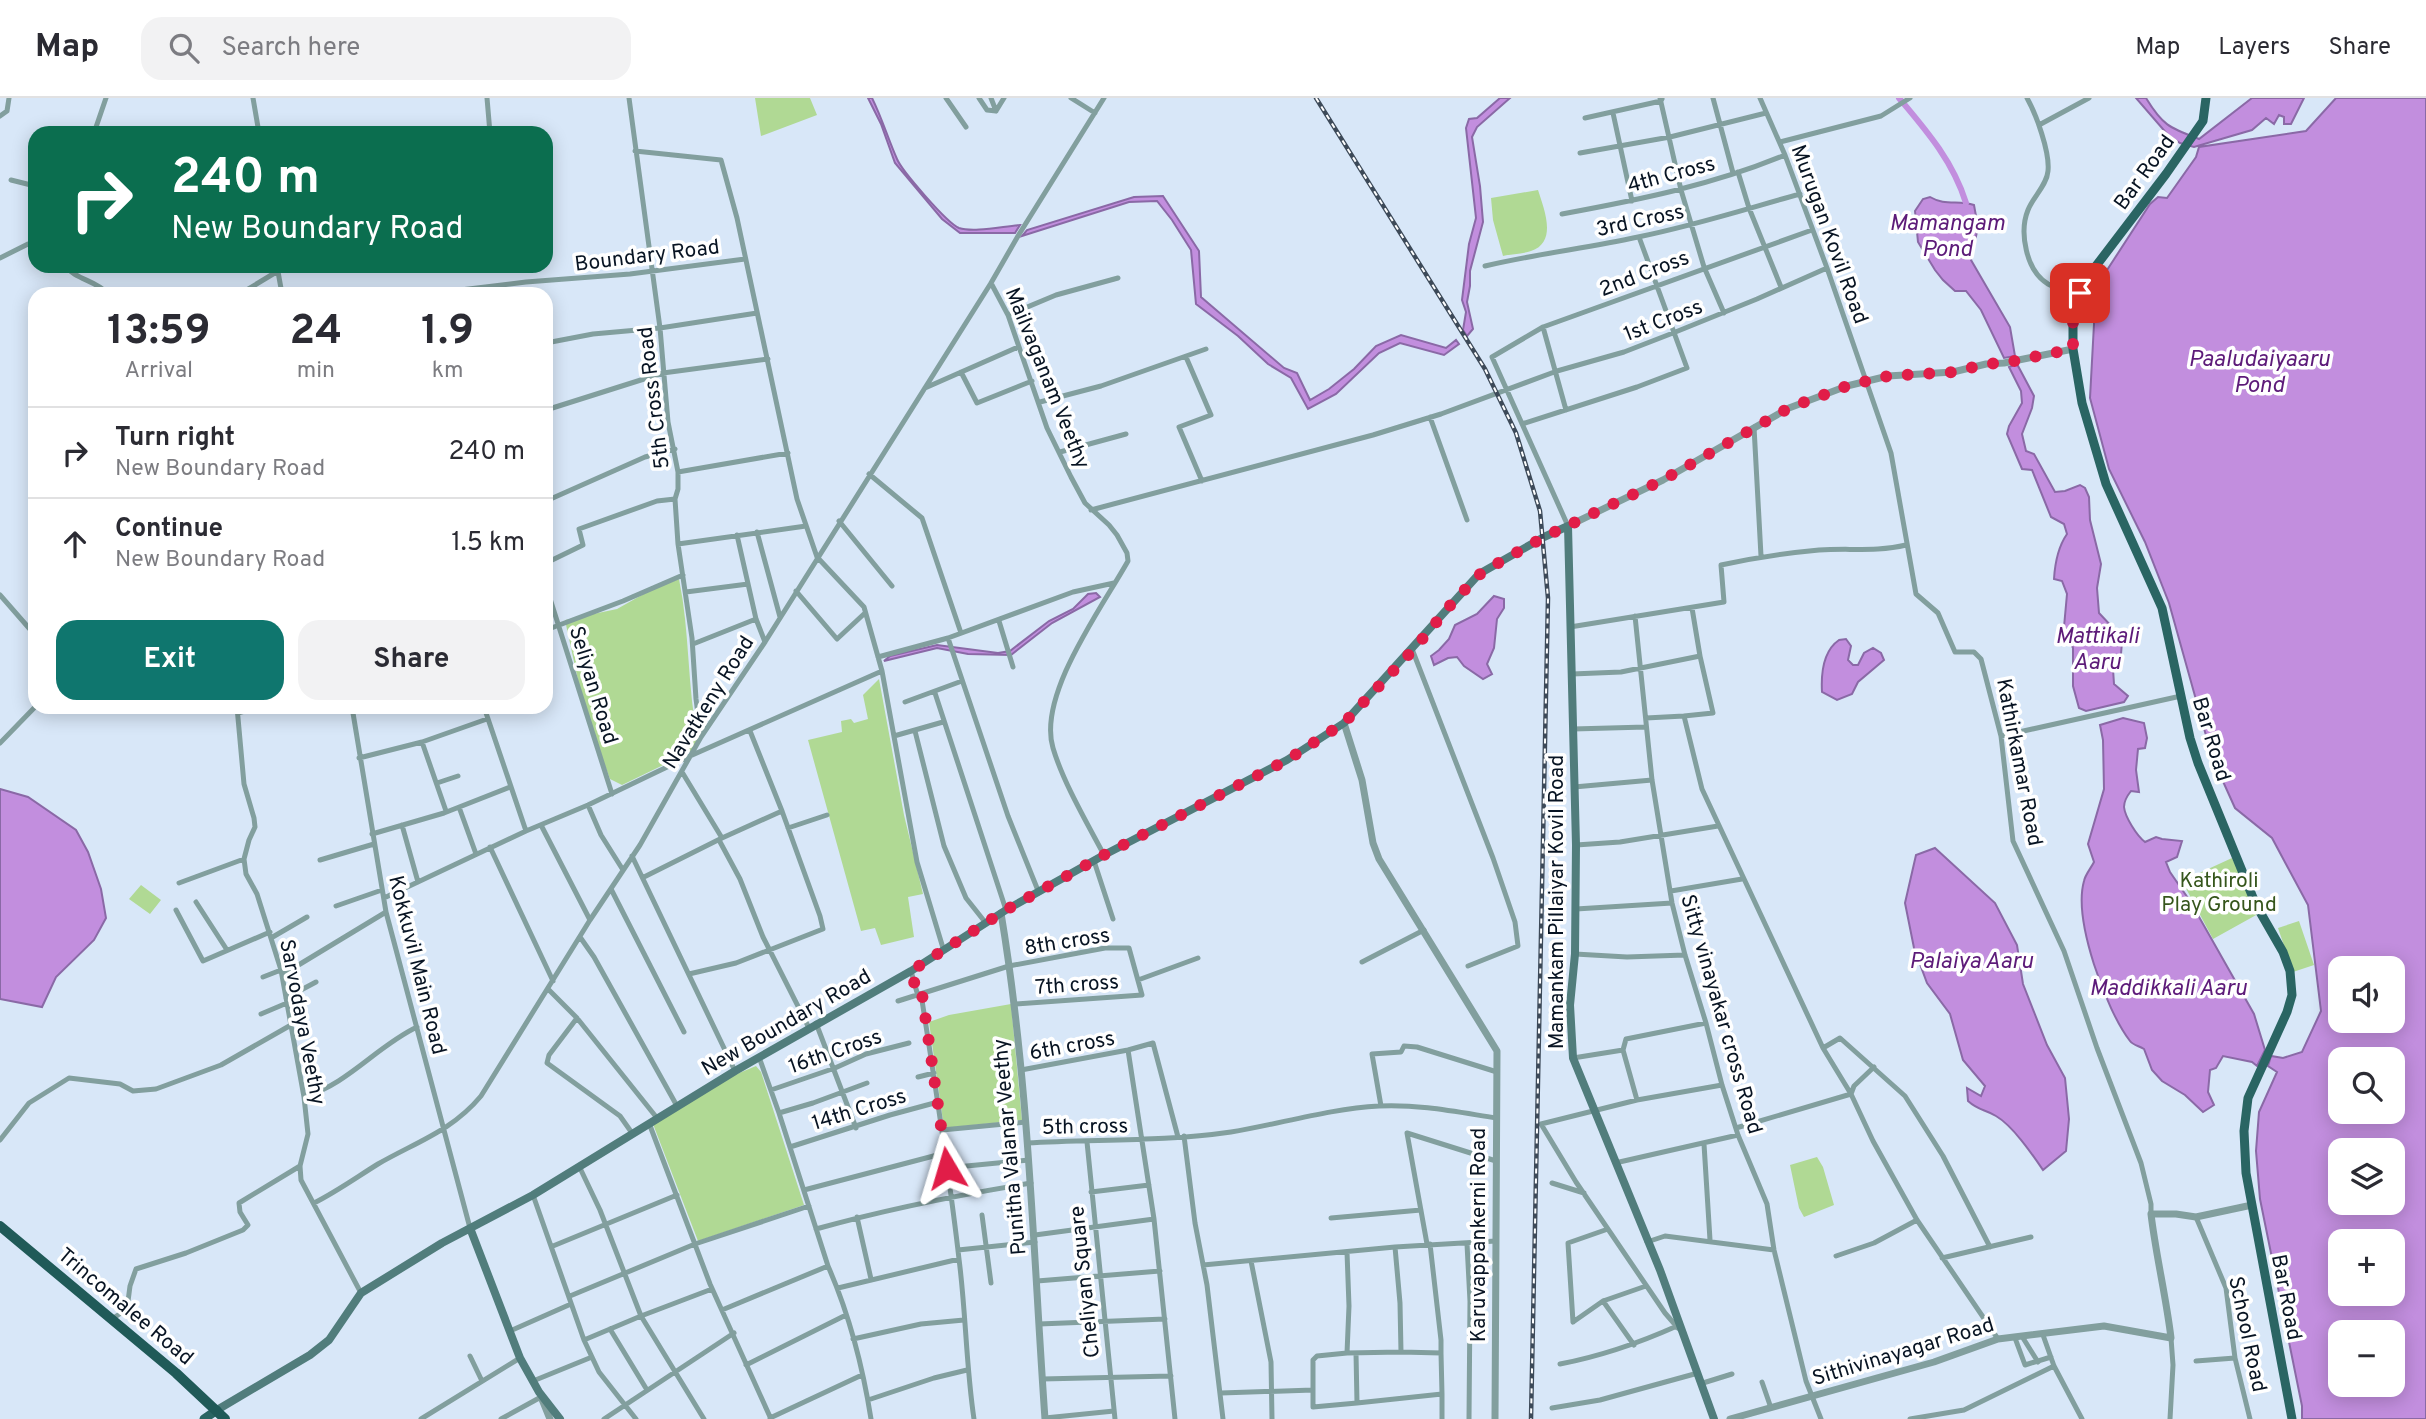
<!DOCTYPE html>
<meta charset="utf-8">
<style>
body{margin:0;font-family:Overpass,sans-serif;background:#f2f2f3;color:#2b2b33;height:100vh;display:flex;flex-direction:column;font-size:26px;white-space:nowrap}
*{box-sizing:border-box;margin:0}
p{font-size:23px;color:#7c7c81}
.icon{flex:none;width:38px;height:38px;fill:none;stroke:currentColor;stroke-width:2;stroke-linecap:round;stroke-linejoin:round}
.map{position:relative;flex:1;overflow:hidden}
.drawer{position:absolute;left:28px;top:189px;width:525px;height:427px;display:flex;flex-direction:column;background:#fff;border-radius:21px;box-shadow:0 4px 18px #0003}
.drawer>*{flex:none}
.guide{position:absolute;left:28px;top:28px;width:525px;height:147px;border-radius:21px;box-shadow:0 4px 18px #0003;background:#0b6e4f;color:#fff;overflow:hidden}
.tools{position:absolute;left:2328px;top:858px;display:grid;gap:14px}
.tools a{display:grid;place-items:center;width:77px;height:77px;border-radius:14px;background:#fff;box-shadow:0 4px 18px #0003;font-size:35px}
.pin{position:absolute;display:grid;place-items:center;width:60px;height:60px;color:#fff;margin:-30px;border-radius:14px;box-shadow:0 4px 10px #0006}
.me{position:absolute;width:77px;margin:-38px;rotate:353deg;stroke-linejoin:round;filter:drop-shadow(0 0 5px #0008)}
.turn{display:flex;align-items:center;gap:24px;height:147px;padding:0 28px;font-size:32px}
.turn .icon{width:91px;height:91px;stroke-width:2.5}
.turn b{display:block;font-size:49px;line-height:60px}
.eta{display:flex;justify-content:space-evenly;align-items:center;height:119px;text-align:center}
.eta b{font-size:42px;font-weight:700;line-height:49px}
.cta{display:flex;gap:14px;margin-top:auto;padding:14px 28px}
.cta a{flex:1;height:80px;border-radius:21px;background:#0f766e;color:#fff;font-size:28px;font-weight:700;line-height:80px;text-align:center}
.cta a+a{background:#f2f2f3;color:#2b2b33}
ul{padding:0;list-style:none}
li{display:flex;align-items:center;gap:21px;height:91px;padding:0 28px;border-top:2px solid #e1e1e2}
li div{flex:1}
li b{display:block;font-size:26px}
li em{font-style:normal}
header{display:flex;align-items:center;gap:42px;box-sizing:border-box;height:98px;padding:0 35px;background:#fff;border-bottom:2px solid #e1e1e2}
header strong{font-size:33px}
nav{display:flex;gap:38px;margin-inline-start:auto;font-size:24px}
.search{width:490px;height:63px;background:#f2f2f3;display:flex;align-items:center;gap:18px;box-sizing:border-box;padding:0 24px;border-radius:21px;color:#7c7c81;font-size:26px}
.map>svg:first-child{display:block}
</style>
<header>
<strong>Map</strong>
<div class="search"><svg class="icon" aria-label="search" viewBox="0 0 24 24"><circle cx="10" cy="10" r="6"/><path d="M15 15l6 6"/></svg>Search here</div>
<nav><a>Map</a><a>Layers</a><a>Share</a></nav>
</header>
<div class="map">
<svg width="2426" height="1321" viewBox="0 0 2426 1321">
<rect width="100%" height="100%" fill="#d8e7f8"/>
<!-- green -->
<path fill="#b0d994" d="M755,0H810L817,17L761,38Z
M1538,92C1544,111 1558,144 1531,153C1523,156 1512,156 1503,158L1493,122L1491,100Z
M679,481C690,534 687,589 698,642L692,652L684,657L622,687L610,681L584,610L565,522L617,511L649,493Z
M879,581L904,717L923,796L908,799L914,839L881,847L875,830L861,833L808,642L842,634L841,623L851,621L854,625L868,621L863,597Z
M2232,760L2258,816L2213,841L2182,783Z
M141,787L161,802L150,816L129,801Z
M2299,823L2314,867L2293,874L2278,830Z
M1011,906L1022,1022L944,1030L929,924L949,917Z
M756,968L761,974L804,1107L698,1143L653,1026L732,978Z
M1817,1059L1823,1069L1834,1107L1804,1119L1799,1110L1790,1067Z"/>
<!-- water -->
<path fill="#c28ede" stroke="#8a69a6" stroke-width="2" fill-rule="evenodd" d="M868,0H872C882,20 888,41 897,61C902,73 947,125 959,130C974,135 1004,128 1020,127L1015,135H960L942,121L895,65L881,26Z
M1500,0H1510L1477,29L1472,39L1480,88L1483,124L1470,173V188L1467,204L1473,231L1467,238L1463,232L1466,214L1462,202L1469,146L1476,120L1466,30L1469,21L1477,20Z
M2136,0H2146C2163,28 2170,30 2199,41L2252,0H2304L2291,26H2284V19L2279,17L2274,26L2266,20L2252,32L2194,49L2180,45L2168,37Z
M2336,0H2426V1321H2302V1308L2260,1101L2256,1053L2259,1014L2277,974L2268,968L2271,958L2283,960L2302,954L2321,913L2308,807L2272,740L2235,710L2212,659L2169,505L2145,444L2109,371L2090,300L2096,189L2150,106L2158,99L2167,100L2196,59L2199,49L2306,33ZM2340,870H2392V922H2340ZM2340,961H2392V1013H2340ZM2340,1052H2392V1104H2340ZM2340,1143H2392V1195H2340ZM2340,1234H2392V1286H2340Z
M1163,98L1199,153L1201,199L1284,270L1297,275L1310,302L1329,291L1354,271L1376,248L1401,237L1446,250L1456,242L1459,246L1444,257L1400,245L1379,255L1336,296L1308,311L1291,280L1268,266L1238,238L1196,206L1191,152L1172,122L1157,103L1129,104L1022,138L1027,132L1134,99Z
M1930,99C1945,108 1958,102 1974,107L1978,129L1971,162L2010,229L2015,258L2004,260L1981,212L1966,193H1955L1943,182L1935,172L1918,144L1915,113L1923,101Z
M2017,266L2034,298L2032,310L2022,336L2026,353L2034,356L2055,394L2065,393L2080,387L2085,390L2089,399L2090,422L2101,466L2097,490L2099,515L2116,533L2122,544L2121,556L2113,571L2114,586L2128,598L2124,604L2086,613L2079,610L2073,588V550L2064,529L2067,496L2062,483L2054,481C2055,464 2058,449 2067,436L2064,426L2051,419L2032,372L2022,371L2007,336L2009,328L2022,305L2021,293L2009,269Z
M1096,495L1100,499L1052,525L1011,557L968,556L937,550L884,563L890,558L937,547L998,555L1010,553L1049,523L1073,511L1088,496Z
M1494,498L1504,501V510L1497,521L1494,550L1487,566L1492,576L1483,581L1464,568L1457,559L1448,560L1434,567L1431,558L1439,552L1449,541L1455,527L1477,516Z
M1846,541L1851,548L1848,562L1853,567H1858L1864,555L1873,550L1881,555L1884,562L1858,584L1852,596L1837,602L1822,594C1821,576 1823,553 1839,542Z
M2123,620L2144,625L2147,640L2145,650L2138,651L2136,672L2139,694L2131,693C2127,698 2124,703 2124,709C2125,719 2137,738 2145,744L2156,739L2162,741L2182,743L2177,759L2166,764L2170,774L2190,803L2254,916L2265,952L2257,968L2252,964L2223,958L2216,970L2210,972L2208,994L2214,1007L2203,1014L2185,997L2162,983L2152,972L2144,951C2139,948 2133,947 2130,943C2106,912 2073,822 2084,783C2085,777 2091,770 2094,764L2088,746L2104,691L2103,642L2100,627Z
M0,691L28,699L76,732L88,754L101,791L106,820L94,842L56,879L42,909L0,901Z
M1935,750L1995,805L2017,847L2023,886L2047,947L2065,980L2069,1021L2066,1053L2043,1072C2032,1056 2013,1028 1996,1018C1985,1011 1979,1013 1968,1003L1967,990L1981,998L1985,988L1963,962L1950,916L1927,885L1914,850L1905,805L1916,757Z"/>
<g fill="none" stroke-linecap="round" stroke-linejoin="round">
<!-- canal -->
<path stroke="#c28ede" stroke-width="6" d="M1899,0C1926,32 1953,63 1966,105"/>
<!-- minor -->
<path stroke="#829f9e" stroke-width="5" d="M253,0L259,35
M487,0L490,35
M629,0L660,230L668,324L678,374V391L675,401L678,446L692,540L696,601L701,639
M946,0L966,29
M979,0L987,12L996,13
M991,0L996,13
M1071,0L1095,15
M1660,0L1681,92L1704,169L1724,215
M1713,0L1733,75
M1760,0L1785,57L1827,170L1891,355L1916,496L1938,515L1955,554H1974L1981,561L2001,638L2013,743L2064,853L2097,950L2141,1065L2151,1106V1116
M2027,0C2036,16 2050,54 2048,73C2047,87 2033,99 2028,112C2019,134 2026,173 2048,186C2057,191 2070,192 2080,195
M996,13L1004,0
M1613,15L1632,103
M0,18L7,13L9,0
M1585,20L1661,3L1662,1
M2039,27L2089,0
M94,35L106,0
M1780,44L1881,18L1910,0
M635,53L721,62L737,120L797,401L817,459L864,509L882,573L917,764L943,850
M1580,55L1670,39L1766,15
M1738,74L1749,110L1781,189
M11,82L35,88
M1562,116C1638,102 1713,87 1785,57
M0,160L28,146L35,147
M65,168C76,182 96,182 108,196
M277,168L282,196
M1485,168C1536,156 1587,150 1638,139C1693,128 1746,111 1800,96
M991,185L1008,217L1047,330L1071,379L1085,405L1109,427L1117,437L1127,455L1128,463C1103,508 1037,597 1053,650C1063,684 1087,725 1104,757
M240,196L278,173
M427,196L526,184L630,176L745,161
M1008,217L1056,197L1118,180
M1543,229L1566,312
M546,245L593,236L660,230L757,215
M1186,259L1211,317L1179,329L1202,383
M961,274L977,305L1032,283
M925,290L1018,249
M1040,304L1101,288L1206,251
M546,312L663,275L768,261
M1430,319L1467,422
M1522,326L1637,289L1687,270L1639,139
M1754,329L1761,458
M1060,354L1126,336
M678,374L788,355
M869,376L922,420L961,535
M546,403L645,359L675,351
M1091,412L1373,337L1441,316L1557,273L1624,254L1673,235L1757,201L1827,170
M839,423L892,488
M1568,428L1492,259L1543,229L1812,132
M757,434L780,519
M737,437L756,521L765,544
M678,446L806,428
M546,465L583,447L579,431L657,403L675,401
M546,488L612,696
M796,493L837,541L865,515
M686,494L748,486
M0,497L35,537
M1635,518L1652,682L1672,805L1685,857L1706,925L1722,987L1738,1037L1767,1106L1774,1152L1806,1283L1821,1321
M999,523L1013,569
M1570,529L1724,504L1721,467C1754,460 1786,455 1819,452C1848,450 1877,454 1906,447
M546,532L623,503L683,477
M948,540L1008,718L1039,795
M693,546L756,521
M1412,551L1493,760L1515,824L1518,848L1468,868
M878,559L948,540L1073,494L1114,485
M1572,576L1621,574L1700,558L1692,510
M935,595L1006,812
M905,604L962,583
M237,609L244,686L254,720L255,729L249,742L244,761L246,776L257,796L281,872L304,999L308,1036L300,1068L301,1082L361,1195
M352,609L386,814L470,1130
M484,609L526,733
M238,615L258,609
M1684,618L1713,615L1700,558
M1646,620L1684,618L1702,691L1823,950L1851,996L1873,1043L1917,1122L1998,1241
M1573,631L1646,629
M915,633L944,748L966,800L985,824
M894,638L943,624
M2001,638L2181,598
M422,644L446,713
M0,645L35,609
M359,660L422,644L487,621
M682,674L722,740
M437,685L458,678
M1574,689L1652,682
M588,707L601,737L623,772
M459,709L476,756
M402,727L418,784
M541,727L590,822
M788,730L827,717
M372,736L444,715L510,689
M719,742L740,781L763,839L809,930
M1576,747L1620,744L1718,728
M490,749L553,883
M632,758L735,973
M320,762L374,746
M1094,763L1113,821
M644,779L722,740L782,713L750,633
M179,785L244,761
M611,791L684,934
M1671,793L1742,781
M384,800L526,733L588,707L690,658L882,573
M196,804L227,852
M336,808L382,792
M1576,811L1672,805
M176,812L203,863L270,834
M580,839L594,859L677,1008
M271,840L307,819
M1575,856L1627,859L1685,857
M1362,864L1424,832
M911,873L918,898
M689,876L736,865L823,831L820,818L782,713
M282,877L386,814
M263,879L281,872
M1138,882L1198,860
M548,891L577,920L657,1020
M921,896C935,985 949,1073 959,1161C966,1215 966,1268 974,1321
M286,900L316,884
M898,903L1009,868L1105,850H1129L1142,897L1015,906
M261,916L287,905
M577,920L549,957L547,965L620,1018L632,1035
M816,925L856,1030
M1823,950L1840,940L1905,998L1943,1058L1990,1149
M1128,952L1154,1121L1175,1321
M1623,952L1637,1002
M759,959L779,1015L828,1168C849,1216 863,1270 871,1321
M1573,960L1623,952L1626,941L1706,925
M1021,972L1128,952L1153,945L1178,1039
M918,979L934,975
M771,992L835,970L866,956L909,945
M304,999C348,986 377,948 417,929
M1381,1008L1372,956L1401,954L1404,948L1417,949L1497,974
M779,1015L813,1005L867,985
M649,1025L710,1186L771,1321
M1736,1030L1851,996L1854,988L1874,969
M942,1032L1026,1024
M1184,1038L1195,1125L1207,1187L1223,1321
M0,1042L29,1005L69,980L120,986L133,993L156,991L221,967L291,927
M1087,1044L1115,1321
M1027,1045C1096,1041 1162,1044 1231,1034C1280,1026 1328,1011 1379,1008C1418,1006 1457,1014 1496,1020
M1704,1046L1710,1142
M790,1049L890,1017L938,1004
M1615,1065L1738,1037
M579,1068L600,1112L641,1218L712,1191
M946,1070L1029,1062
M1552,1085L1584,1095
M804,1092L945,1055
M1091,1094L1149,1087
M533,1097L584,1242L599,1274L636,1321
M314,1105C336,1094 357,1079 378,1066C416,1044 452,1033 481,998L590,822L640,747L701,639L765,544L991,185L1018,138L1104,0
M982,1117L991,1185
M857,1119L871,1181
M2196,1119L2226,1190L2235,1260L2250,1321
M1331,1120L1421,1112
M816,1131C887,1111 958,1097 1031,1085
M1035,1137L1154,1121
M1647,1144L1665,1138L1774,1152
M1427,1146L1407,1035L1496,1063
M1430,1146L1441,1242V1255
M1467,1146L1470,1203L1469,1321
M553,1148L677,1097
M958,1152L1035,1144
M1347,1154L1349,1208L1347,1255L1401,1254L1400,1205L1395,1149
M1836,1158L1874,1145L1917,1122
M1942,1160L2031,1139
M1251,1163L1271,1264L1272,1321
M1203,1167L1395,1149L1496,1143
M1037,1183L1160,1173
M838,1190L959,1161
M570,1198L695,1146L809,1108
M1603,1203L1634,1247
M722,1212L828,1168
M112,1221L127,1211L130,1188L136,1171L186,1155L243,1132L248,1127L240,1114L239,1105L300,1068
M1573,1224L1568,1145L1608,1131
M1573,1224L1603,1203L1646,1188
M1039,1226L1165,1221
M1678,1230L1665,1215L1576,1084L1541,1026L1637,1002L1722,987
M610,1231L647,1292
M510,1233L571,1206
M2043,1237L2054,1268L2082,1321
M2015,1240L2025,1267L2051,1259
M2023,1240L2038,1264
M853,1241L921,1226L964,1222
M584,1242L641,1218L704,1321
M470,1258L482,1283
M2196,1263L2235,1260
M1560,1266C1602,1258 1639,1245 1677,1228
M746,1267L846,1217
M1042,1281L1171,1278
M533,1283L592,1259
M1762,1284L1771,1310
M1703,1285L1732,1276
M1313,1292V1309L1357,1305L1356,1255
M1221,1295L1313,1292V1262L1317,1258L1347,1255
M1442,1296V1321
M868,1302L934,1280L967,1272
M1357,1305L1442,1296L1441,1255L1401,1254
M1552,1310L1600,1302L1698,1275
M770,1320L862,1277
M1045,1320L1114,1313
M421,1321L520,1260
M501,1321L541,1299
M604,1321L734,1235
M1910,1321L1964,1312L2054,1268
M2170,1321L2173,1267L2171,1240"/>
<!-- tertiary -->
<path stroke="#829f9e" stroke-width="7" d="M1568,428L1663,382L1789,310L1847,288L1888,278L1953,274L1986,266L2004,265L2073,251
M1344,625L1362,682L1373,745L1379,761L1497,953L1495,1321
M1001,815C1029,983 1033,1152 1045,1321
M541,1299L550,1321
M1730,1321L1934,1264L1998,1241L2104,1228L2171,1240C2166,1198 2156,1158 2151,1116H2176L2196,1119L2252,1107"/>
<!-- secondary -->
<path stroke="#517d7c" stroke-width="8" d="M470,1130L520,1260L539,1294L560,1321
M217,1312L310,1257L329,1242L361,1195L442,1145L533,1097L735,973L911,873L1006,812L1104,757L1287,662L1344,625L1479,476L1544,439L1568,428L1576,747L1575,856L1570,907L1573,960L1660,1172L1714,1321"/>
<!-- primary -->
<path stroke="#2a6563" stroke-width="9" d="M2206,0L2203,23L2166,76L2083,185L2073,217V251L2082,305L2106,386L2162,510L2190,640L2198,665L2256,807L2283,854L2290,873L2292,897L2287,914L2248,1000L2244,1033L2246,1075L2292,1321
M204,1321L217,1312"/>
<!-- trunk -->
<path stroke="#205a58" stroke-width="10" d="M0,1128L176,1275L225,1321"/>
<!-- rail casing -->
<g stroke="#3d4a59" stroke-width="4.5">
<path id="rail" d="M1316,0L1485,271L1516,335L1540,413L1548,500L1531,1321"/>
</g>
<!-- rail -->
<use href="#rail" stroke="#fff" stroke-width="2" stroke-dasharray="5" stroke-linecap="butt"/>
</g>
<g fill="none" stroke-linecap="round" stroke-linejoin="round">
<!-- route -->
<path stroke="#e11d48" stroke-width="12" stroke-dasharray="0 21.6" d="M947,1070L922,896L918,898L911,873L1006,812L1104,757L1287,662L1344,625L1414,551L1453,504L1479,477L1486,472L1544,439L1663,382L1789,310L1847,288L1888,278L1953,274L1986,266L2004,265L2073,251V217L2080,195"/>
</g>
<g text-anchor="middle" stroke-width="7" stroke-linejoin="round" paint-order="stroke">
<!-- street labels -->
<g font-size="21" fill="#081423" stroke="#fff">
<text transform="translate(2144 74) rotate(-54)" y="7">Bar Road</text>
<text transform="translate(1671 76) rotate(-15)" y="7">4th Cross</text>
<text transform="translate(1640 122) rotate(-12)" y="7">3rd Cross</text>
<text transform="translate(1830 136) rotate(70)" y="7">Murugan Kovil Road</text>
<text transform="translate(647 157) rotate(-7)" y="7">Boundary Road</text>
<text transform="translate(1644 175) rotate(-21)" y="7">2nd Cross</text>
<text transform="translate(1663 222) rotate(-21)" y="7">1st Cross</text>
<text transform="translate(1048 280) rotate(68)" y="7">Mailvaganam Veethy</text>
<text transform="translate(653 300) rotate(-97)" y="7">5th Cross Road</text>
<text transform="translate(594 587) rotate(73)" y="7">Seliyan Road</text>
<text transform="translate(708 604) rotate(-58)" y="7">Navatkeny Road</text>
<text transform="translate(2212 641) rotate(73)" y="7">Bar Road</text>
<text transform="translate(2020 664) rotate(79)" y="7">Kathirkamar Road</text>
<text transform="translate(1556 804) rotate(-90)" y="7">Mamankam Pillaiyar Kovil Road</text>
<text transform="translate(1067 843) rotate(-9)" y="7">8th cross</text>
<text transform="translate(418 867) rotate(76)" y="7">Kokkuvil Main Road</text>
<text transform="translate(1077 886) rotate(-4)" y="7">7th cross</text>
<text transform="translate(1722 916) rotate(74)" y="7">Sitty vinayakar cross Road</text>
<text transform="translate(303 924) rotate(79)" y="7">Sarvodaya Veethy</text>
<text transform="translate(786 924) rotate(-30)" y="7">New Boundary Road</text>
<text transform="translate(1072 947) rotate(-10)" y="7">6th cross</text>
<text transform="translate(835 953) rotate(-19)" y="7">16th Cross</text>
<text transform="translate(859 1011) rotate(-17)" y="7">14th Cross</text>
<text transform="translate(1085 1028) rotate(-1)" y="7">5th cross</text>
<text transform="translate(1009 1049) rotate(-95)" y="7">Punitha Valanar Veethy</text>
<text transform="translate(1478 1137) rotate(-90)" y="7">Karuvappankerni Road</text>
<text transform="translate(1084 1184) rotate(-96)" y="7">Cheliyan Square</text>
<text transform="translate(2287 1199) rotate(79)" y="7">Bar Road</text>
<text transform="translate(126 1208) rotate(40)" y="7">Trincomalee Road</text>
<text transform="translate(2248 1236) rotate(78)" y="7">School Road</text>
<text transform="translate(1903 1253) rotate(-17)" y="7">Sithivinayagar Road</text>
</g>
<!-- park labels -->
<g font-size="21" fill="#36561c" stroke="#fff">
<text x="2219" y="789">Kathiroli<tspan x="2219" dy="24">Play Ground</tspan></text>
</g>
<!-- water labels -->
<g font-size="23" font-style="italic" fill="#5d1b79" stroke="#fff">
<text x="1947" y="132">Mamangam<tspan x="1947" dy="26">Pond</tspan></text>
<text x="2259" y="268">Paaludaiyaaru<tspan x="2259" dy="26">Pond</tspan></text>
<text x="2097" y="545">Mattikali<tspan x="2097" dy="26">Aaru</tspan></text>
<text x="1971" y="870">Palaiya Aaru</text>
<text x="2168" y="897">Maddikkali Aaru</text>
</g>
</g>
</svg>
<div class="tools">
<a><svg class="icon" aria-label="sound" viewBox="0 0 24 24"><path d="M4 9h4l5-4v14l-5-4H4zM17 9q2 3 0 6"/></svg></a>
<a><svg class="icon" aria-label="search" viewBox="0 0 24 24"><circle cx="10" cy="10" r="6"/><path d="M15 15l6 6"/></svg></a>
<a><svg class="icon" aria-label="layers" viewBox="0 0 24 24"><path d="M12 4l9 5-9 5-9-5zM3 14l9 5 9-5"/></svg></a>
<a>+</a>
<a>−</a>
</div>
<div class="pin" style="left:2080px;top:195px;background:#d93025"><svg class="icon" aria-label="arrive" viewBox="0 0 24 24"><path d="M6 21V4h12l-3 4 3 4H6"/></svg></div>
<svg class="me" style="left:947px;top:1070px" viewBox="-20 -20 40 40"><path d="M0-17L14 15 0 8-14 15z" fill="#e11d48" stroke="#fff" stroke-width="4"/></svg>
<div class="guide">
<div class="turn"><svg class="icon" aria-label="right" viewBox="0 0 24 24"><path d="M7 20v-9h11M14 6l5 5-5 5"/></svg><div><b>240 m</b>New Boundary Road</div></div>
</div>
<section class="drawer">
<div class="eta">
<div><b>13:59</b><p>Arrival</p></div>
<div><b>24</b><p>min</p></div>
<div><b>1.9</b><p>km</p></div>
</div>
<ul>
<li><svg class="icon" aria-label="right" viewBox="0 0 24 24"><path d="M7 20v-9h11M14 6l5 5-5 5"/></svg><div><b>Turn right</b><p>New Boundary Road</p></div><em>240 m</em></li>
<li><svg class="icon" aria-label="ahead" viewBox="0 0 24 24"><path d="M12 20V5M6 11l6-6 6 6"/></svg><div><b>Continue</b><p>New Boundary Road</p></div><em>1.5 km</em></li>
</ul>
<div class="cta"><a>Exit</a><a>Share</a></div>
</section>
</div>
